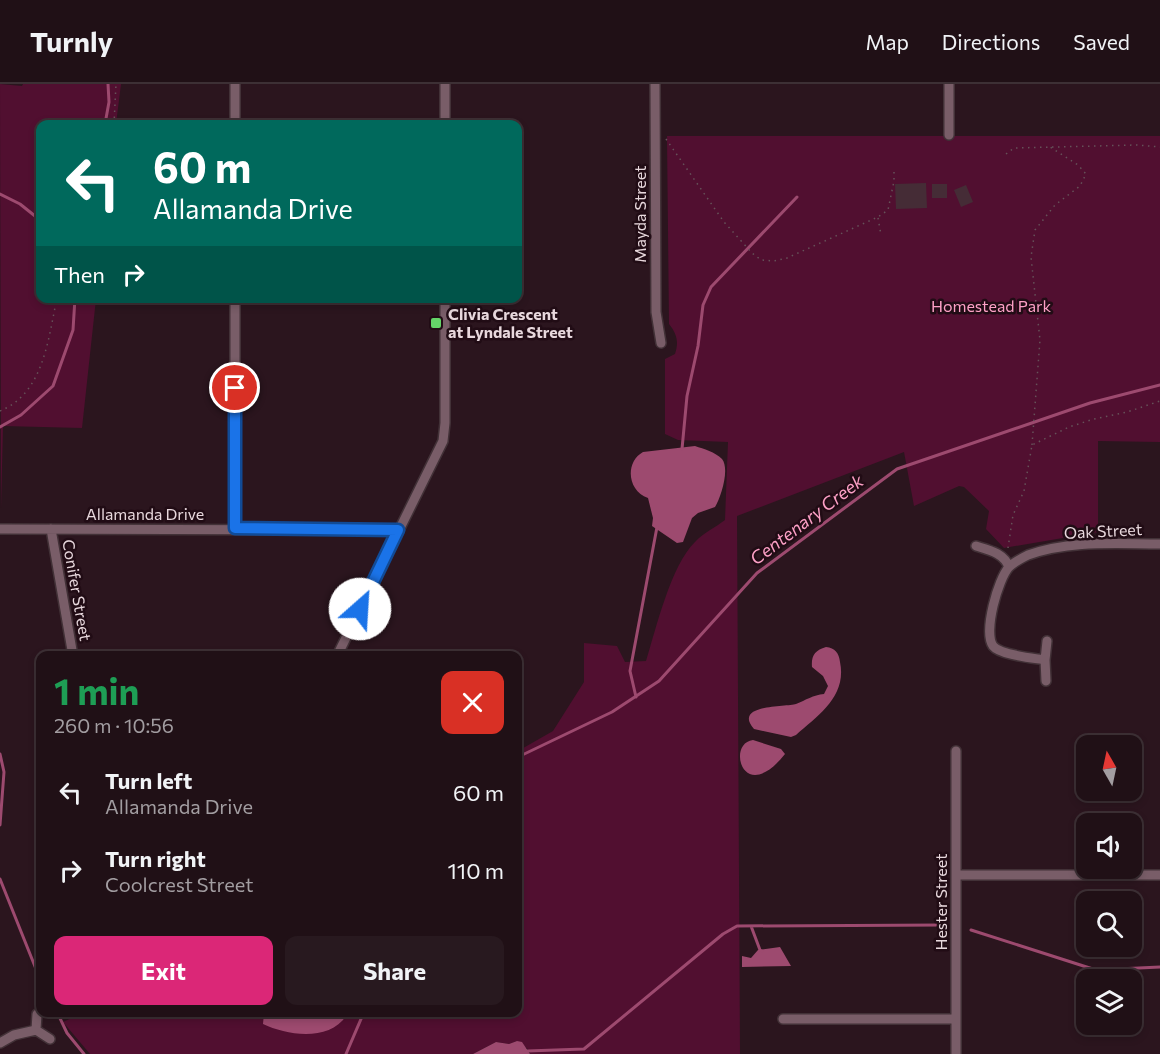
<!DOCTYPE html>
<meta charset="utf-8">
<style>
body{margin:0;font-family:Commissioner,sans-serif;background:#28191f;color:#f1f3f6;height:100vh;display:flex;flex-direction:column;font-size:22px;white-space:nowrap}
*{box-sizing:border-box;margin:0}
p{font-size:20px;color:#a29da1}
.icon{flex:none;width:33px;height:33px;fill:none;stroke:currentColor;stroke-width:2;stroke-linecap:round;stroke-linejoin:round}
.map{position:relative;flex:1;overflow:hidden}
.details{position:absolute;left:36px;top:567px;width:486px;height:366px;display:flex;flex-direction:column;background:#201016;border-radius:12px;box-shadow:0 3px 9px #0003,0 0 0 2px #3d3035}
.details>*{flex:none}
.banner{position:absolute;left:36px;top:36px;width:486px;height:183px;border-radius:12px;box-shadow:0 3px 9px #0003,0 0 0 2px #3d3035;background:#00695c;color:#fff;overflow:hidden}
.needle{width:39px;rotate:351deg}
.fabs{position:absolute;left:1076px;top:651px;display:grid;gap:12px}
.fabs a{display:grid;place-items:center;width:66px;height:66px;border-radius:12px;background:#201016;box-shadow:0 3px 9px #0003,0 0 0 2px #3d3035;font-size:30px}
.pin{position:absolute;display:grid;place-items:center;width:51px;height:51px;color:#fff;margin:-26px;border:3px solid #fff;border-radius:50%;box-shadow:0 2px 6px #0007}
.me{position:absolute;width:66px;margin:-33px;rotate:26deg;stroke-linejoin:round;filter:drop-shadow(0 0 4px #0008)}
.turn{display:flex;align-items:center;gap:21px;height:126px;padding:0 18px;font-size:27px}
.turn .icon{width:78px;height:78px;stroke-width:2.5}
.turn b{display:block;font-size:42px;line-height:51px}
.then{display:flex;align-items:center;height:57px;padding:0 18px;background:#0003;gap:12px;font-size:22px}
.round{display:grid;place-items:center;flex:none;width:63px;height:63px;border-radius:12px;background:#28191f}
.summary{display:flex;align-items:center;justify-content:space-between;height:102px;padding:0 18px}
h1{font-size:36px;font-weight:700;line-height:45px;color:#1e9e55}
.cta{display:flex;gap:12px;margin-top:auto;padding:12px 18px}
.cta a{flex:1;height:69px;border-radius:12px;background:#db2777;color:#fff;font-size:24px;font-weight:700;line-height:69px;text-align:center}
.cta a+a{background:#28191f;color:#f1f3f6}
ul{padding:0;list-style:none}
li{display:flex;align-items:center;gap:18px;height:78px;padding:0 18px}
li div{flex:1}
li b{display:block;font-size:22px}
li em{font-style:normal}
header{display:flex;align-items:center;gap:36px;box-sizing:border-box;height:84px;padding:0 30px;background:#201016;border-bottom:2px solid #3d3035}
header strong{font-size:28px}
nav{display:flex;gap:33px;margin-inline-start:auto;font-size:21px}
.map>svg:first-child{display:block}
</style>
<header>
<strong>Turnly</strong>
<nav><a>Map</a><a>Directions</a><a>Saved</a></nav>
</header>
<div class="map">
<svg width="1160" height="970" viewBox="0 0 1160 970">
<rect width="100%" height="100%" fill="#2b151e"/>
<!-- green -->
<path fill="#510f30" d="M0,0L22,2L23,0H121L116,40H40V214L96,215L82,344L3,342L1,424Z
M667,52H1160V358L1098,357V448L1004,464L986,445L989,427L964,403L959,402L914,422L904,368L737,432L740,970H530L529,966L517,957L509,960L496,958L473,970H90L63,938L85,928L264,929L263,934H345L348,929L518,928V667L553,647L584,598V559L617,562L625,578L646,577C656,545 671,481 695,458C703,449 716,443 725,436L728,358L678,356L665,350V275L675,270C679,258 677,250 669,240Z"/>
<!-- water -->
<path fill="#9d4a6f" d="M695,362C704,365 715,368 722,375C730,385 721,413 715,423L698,429L692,434L683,458L677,459L652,442L653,434L648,414C627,407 625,378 643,368Z
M826,563C835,564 839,569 840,578C847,612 819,631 796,651L791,653L754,645C732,620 787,623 796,620C806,616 813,611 824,610L828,602L823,592L812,583C811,572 815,566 826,563Z
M753,656L781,665L785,670C743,723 726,659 753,656Z
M780,863L791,882L742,883V872L751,874L758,866Z
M264,929V928L348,929C332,958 288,952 263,940Z
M517,957L522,958L530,970H473L496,958L509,960Z"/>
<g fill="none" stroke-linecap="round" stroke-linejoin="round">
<!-- stream -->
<path stroke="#9d4a6f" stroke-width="3" d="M105,40L109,18L108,0
M0,110L20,120L40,136
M0,343L21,331L53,302L73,246L75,214
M682,365L687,312L698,262L703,221L711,203L797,113
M636,613L630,587L657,443
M0,670L4,688L0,741
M518,673L612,628L659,597L757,489L897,385L1090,319L1160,301
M0,795L40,895
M751,842L760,866L762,867
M971,846L1096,886L1160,883
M57,928L67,949L84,970
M527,967L584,965L723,850L737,842L941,841
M346,970L364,928"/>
</g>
<!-- building -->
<path fill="#452c36" d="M926,99L927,124L896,125L895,100Z
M932,100H947V114H932Z
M966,101L973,118L961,123L954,106Z"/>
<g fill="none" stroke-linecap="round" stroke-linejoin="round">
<!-- minor casing -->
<g stroke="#423137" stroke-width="12">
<path id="minor" d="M235,0V40
M655,0L656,228L661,259
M949,0V51
M445,40V0
M235,214V444
M0,445L398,446
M51,445L73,572
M976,462C989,466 1004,469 1009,483
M337,572L443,357L445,339V214
M1045,576C1033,574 1000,571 993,562C983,548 998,495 1009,483C1013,479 1022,474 1028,471C1070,456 1116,460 1160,460
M1046,597L1045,576L1047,557
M956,667V970
M956,791H1160
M37,930L36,946L50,955
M783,935H956
M0,959L14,951L36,946"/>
</g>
<!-- path -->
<path stroke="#665259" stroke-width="1.5" stroke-dasharray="1.5 4.5" stroke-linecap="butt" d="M114,40L116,0
M666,55L724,138L752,169L761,176L774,177L787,174L878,133L888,126L894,97V84
M1006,70L1014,64L1136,61L1160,63
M878,134L881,151
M0,327C44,309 48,255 57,214
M1032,361L1040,256L1031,173L1035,146L1055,121L1080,102L1086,90L1078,81L1050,63
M1008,464L1013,431L1024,407L1032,361L1069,343L1094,335L1127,328L1160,317"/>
<!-- minor -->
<use href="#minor" stroke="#795d68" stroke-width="9"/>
</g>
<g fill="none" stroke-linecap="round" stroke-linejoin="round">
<!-- route casing -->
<g stroke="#114b97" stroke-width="15">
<path id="route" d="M235,304V444L398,446L360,525"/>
</g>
<!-- route -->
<use href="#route" stroke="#1a73e8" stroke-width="10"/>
</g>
<!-- markers -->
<rect fill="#64d468" stroke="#210c15" stroke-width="2" x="430" y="233" width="12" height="12" rx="3"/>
<g text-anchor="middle" stroke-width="5" stroke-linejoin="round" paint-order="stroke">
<!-- street labels -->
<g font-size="16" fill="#e8d8dd" stroke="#210c15">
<text transform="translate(640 130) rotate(-90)" y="6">Mayda Street</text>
<text x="145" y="436">Allamanda Drive</text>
<text transform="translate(1103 447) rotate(-3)" y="6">Oak Street</text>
<text transform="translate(77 506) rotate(80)" y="6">Conifer Street</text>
<text transform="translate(941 818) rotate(-90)" y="6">Hester Street</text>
</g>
<!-- park labels -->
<g font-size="16" fill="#fda0c6" stroke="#210c15">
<text x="991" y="228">Homestead Park</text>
</g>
<!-- poi labels -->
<g font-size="16" font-weight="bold" fill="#e8d8dd" stroke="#210c15" text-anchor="start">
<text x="448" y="236">Clivia Crescent<tspan x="448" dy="18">at Lyndale Street</tspan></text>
</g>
<!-- water labels -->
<g font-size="18" font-style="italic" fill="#fda0c6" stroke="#210c15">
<text transform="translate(807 436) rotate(-37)" y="6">Centenary Creek</text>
</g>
</g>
</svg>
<div class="fabs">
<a><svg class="needle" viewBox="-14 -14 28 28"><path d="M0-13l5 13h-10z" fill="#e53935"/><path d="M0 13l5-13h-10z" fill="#a29da1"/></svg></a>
<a><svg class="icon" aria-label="sound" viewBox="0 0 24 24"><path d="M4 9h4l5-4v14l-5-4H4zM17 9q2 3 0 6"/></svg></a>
<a><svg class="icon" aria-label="search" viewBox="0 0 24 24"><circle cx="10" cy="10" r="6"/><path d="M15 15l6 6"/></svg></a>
<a><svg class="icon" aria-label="layers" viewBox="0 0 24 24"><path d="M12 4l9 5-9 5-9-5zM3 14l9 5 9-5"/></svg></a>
</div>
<div class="pin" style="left:235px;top:304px;background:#d93025"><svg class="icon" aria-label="arrive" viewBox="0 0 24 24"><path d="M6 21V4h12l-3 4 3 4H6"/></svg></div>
<svg class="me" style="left:360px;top:525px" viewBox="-20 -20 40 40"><circle r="19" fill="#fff"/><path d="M0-13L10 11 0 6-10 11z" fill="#1a73e8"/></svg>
<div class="banner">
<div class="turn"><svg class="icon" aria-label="left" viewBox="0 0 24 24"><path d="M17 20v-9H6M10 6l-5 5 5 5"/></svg><div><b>60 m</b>Allamanda Drive</div></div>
<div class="then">Then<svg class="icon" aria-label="right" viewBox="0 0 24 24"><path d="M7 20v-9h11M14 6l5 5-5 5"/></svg></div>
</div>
<section class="details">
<div class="summary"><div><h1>1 min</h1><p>260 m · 10:56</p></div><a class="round" style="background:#d93025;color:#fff"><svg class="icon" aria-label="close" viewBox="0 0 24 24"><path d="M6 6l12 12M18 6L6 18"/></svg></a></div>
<ul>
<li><svg class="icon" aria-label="left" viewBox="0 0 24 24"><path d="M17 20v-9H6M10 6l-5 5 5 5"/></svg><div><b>Turn left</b><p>Allamanda Drive</p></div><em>60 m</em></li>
<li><svg class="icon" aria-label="right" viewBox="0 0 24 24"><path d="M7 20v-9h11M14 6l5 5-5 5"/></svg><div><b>Turn right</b><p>Coolcrest Street</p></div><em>110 m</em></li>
</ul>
<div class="cta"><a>Exit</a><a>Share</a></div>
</section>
</div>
